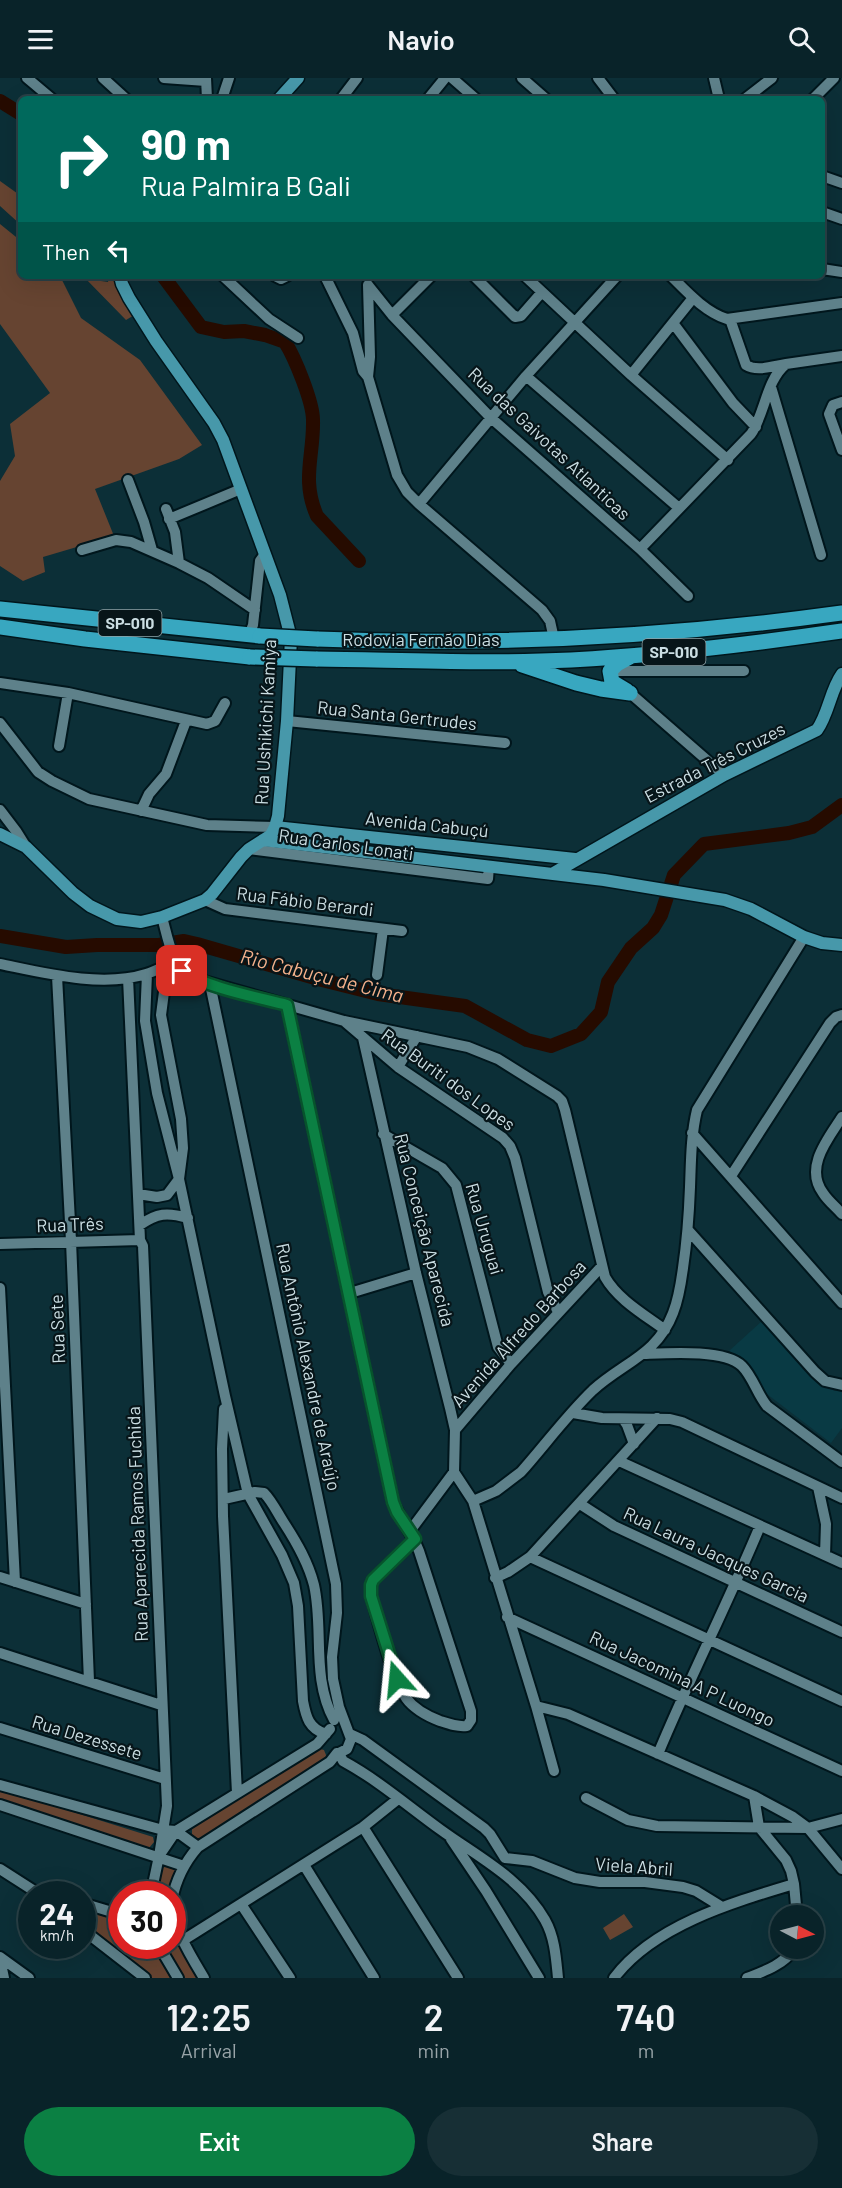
<!DOCTYPE html>
<meta charset="utf-8">
<style>
body{margin:0;font-family:Barlow,sans-serif;background:#172f35;color:#f1f3f6;height:100vh;display:flex;flex-direction:column;font-size:22px;white-space:nowrap}
*{box-sizing:border-box;margin:0}
p{font-size:20px;color:#99a4a8}
.icon{flex:none;width:33px;height:33px;fill:none;stroke:currentColor;stroke-width:2;stroke-linecap:round;stroke-linejoin:round}
.map{position:relative;height:1900px;overflow:hidden}
.sheet{display:flex;flex-direction:column;background:#092329;flex:1}
.sheet>*{flex:none}
.top-card{position:absolute;left:18px;top:18px;width:807px;height:183px;border-radius:9px;box-shadow:0 6px 24px #0002,0 0 0 2px #294046;background:#00695c;color:#fff;overflow:hidden}
.needle{width:39px;rotate:96deg}
.fabs{position:absolute;left:770px;top:1827px;display:grid;gap:12px}
.fabs a{display:grid;place-items:center;width:54px;height:54px;border-radius:50%;background:#092329;box-shadow:0 6px 24px #0002,0 0 0 2px #294046;font-size:30px}
.speed{position:absolute;left:18px;top:1803px;display:flex;gap:12px;font-size:30px;font-weight:700;text-align:center}
.speed>*{display:grid;place-content:center;width:78px;height:78px;border-radius:50%;background:#092329;box-shadow:0 6px 24px #0002,0 0 0 2px #294046;line-height:1}
.speed small{font-size:15px;font-weight:400}
.speed .limit{border:9px solid #d22;background:#fff;color:#111}
.pin{position:absolute;display:grid;place-items:center;width:51px;height:51px;color:#fff;margin:-26px;border-radius:12px;box-shadow:0 3px 9px #0006}
.me{position:absolute;width:66px;margin:-33px;rotate:342deg;stroke-linejoin:round;filter:drop-shadow(0 0 4px #0008)}
.turn{display:flex;align-items:center;gap:21px;height:126px;padding:0 24px;font-size:27px}
.turn .icon{width:78px;height:78px;stroke-width:2.5}
.turn b{display:block;font-size:42px;line-height:51px}
.then{display:flex;align-items:center;height:57px;padding:0 24px;background:#0003;gap:12px;font-size:22px}
.eta{display:flex;justify-content:space-evenly;align-items:center;height:102px;text-align:center}
.eta b{font-size:36px;font-weight:600;line-height:42px}
.cta{display:flex;gap:12px;margin-top:auto;padding:12px 24px}
.cta a{flex:1;height:69px;border-radius:36px;background:#0b8043;color:#fff;font-size:24px;font-weight:600;line-height:69px;text-align:center}
.cta a+a{background:#172f35;color:#f1f3f6}
header{display:flex;justify-content:space-between;align-items:center;height:78px;padding:0 24px;background:#092329;font-size:27px;font-weight:600}
.map>svg:first-child{display:block}
</style>
<header><svg class="icon" aria-label="menu" viewBox="0 0 24 24"><path d="M4 6h16M4 12h16M4 18h16"/></svg>Navio<svg class="icon" aria-label="search" viewBox="0 0 24 24"><circle cx="10" cy="10" r="6"/><path d="M15 15l6 6"/></svg></header>
<div class="map">
<svg width="842" height="1900" viewBox="0 0 842 1900">
<rect width="100%" height="100%" fill="#0c2f37"/>
<!-- built -->
<path fill="#093a44" d="M762,1243L808,1296L822,1307L835,1313L842,1312V1350L831,1365L759,1310L748,1286L729,1273Z"/>
<!-- green -->
<path fill="#664431" d="M0,103L21,118V147L0,128Z
M0,146L21,163V198H60L81,240L140,282L202,367L179,381L95,411L114,458L43,479L45,494L23,503L0,488V403L15,378L10,346L50,315L0,246Z
M83,198H97L101,203L108,204L109,198H117L136,236L126,242Z
M316,1670L324,1672L326,1677L325,1682L199,1763L192,1758V1750Z
M0,1711L153,1759L154,1764L149,1770L0,1723Z
M167,1788L172,1790L176,1794L172,1816H156L162,1790Z
M82,1828L121,1841L122,1868H153L170,1900H152L83,1846Z
M624,1836L633,1849L610,1862L603,1850Z
M173,1852L200,1900H183L165,1868H172Z"/>
<g fill="none" stroke-linecap="round" stroke-linejoin="round">
<!-- river -->
<path stroke="#260b00" stroke-width="14" d="M0,23L21,36
M163,198L201,249L224,254L244,253L265,257L285,264C295,280 313,324 313,342C314,377 301,402 317,438L359,483
M0,858L66,869L97,867H159L184,863L197,866L322,902L378,916L465,928L527,962L551,968L581,956L601,934L608,904L631,870L653,850L661,837L674,797L704,766L789,755L812,749L842,727"/>
<!-- minor casing -->
<g stroke="#00161c" stroke-width="14">
<path id="minor" d="M27,0L52,21
M103,0L126,21
M164,0L206,3
M206,0L207,21
M452,0L476,21
M522,0L546,21
M598,0L614,21
M714,0L719,21
M222,21L229,0
M341,21L357,0
M428,21L445,0
M745,21L772,0
M813,21L834,0
M822,98L842,105
M822,134L842,141
M822,191L842,194
M223,198L269,241L298,260
M275,198L281,201L287,198
M325,198L353,255L363,293L368,299
M474,198L515,239L521,238L542,214
M525,198L631,297L728,382
M671,198C687,214 705,234 727,241L842,225
M368,207L392,237L490,339L640,471L688,518
M368,207L370,279L368,299L397,397L407,414L419,426L542,532L550,543L554,561
M392,237L431,198
M730,241L746,287C757,294 773,288 786,286
M673,245L733,325L756,349
M631,297L693,220
M526,298L679,430
M771,309L821,477
M842,324L833,327L829,336L842,372
M128,402L144,444L152,472
M419,426L526,298L617,198
M166,431L175,454L179,485
M169,441L241,411
M640,471L751,356C765,336 766,302 786,286L842,278
M82,472L116,462L131,464L179,485L208,500L255,532
M249,557L253,547L260,483L265,476
M610,593H744
M0,605L68,615L207,646L215,643L225,625
M630,615L724,697
M287,643L505,665
M0,645L38,694L52,703L89,721L207,747L275,749
M59,668L68,615
M0,732L16,753L26,769
M141,733L149,716L166,696L186,643
M249,771L488,801L489,788
M205,822L225,831L402,853
M162,839C168,860 171,886 190,899L344,943L468,969L498,981L557,1018L562,1023L565,1032L605,1199C618,1222 645,1237 665,1252
M0,886C44,895 102,910 146,896C156,893 166,887 176,883
M147,896L145,943L157,1015L179,1101L225,1318L248,1416L282,1477L294,1505L298,1528L303,1623C306,1639 309,1651 326,1656
M377,897L383,851
M57,898L71,1163L89,1603
M128,900L140,1162L143,1168L167,1728L159,1778
M210,906L336,1506L337,1535L332,1579L333,1601L339,1629L351,1661L347,1671L339,1675
M287,927L393,1424C400,1441 412,1455 419,1473L471,1633V1642L467,1648C457,1649 449,1646 440,1643C427,1638 414,1631 406,1620C391,1598 379,1545 371,1518V1507L373,1502L415,1461
M344,943L398,989L503,1060L510,1068L515,1080L548,1214L558,1234
M363,960L416,1195L450,1330L455,1352L454,1394L473,1423L536,1628L554,1693
M398,989L417,958
M842,1039C828,1061 804,1089 823,1115C828,1123 836,1129 842,1136
M692,1055L842,1225
M383,1056L442,1090L456,1107L498,1269L511,1286
M731,1098L830,945L836,939L842,937
M138,1116L157,1119L167,1117L179,1101L183,1070L181,1041L161,937L164,914L171,902L182,893
M140,1147C157,1135 167,1134 188,1140
M688,1152L815,1294L825,1303L842,1307
M0,1166L140,1162
M0,1210L15,1504
M350,1215L416,1195
M644,1276C668,1275 725,1271 742,1288C753,1299 757,1316 767,1328L842,1384
M224,1331L222,1371L223,1438L237,1715
M573,1335L602,1340L670,1341L682,1344L842,1420
M623,1341L627,1347L634,1366
M455,1352L511,1286L602,1188
M619,1383L842,1485
M818,1409L826,1446L825,1477
M224,1421L255,1414L264,1415C272,1423 278,1436 284,1445C297,1465 308,1484 314,1507C324,1552 311,1599 334,1642
M473,1423L496,1413L521,1394C545,1367 567,1337 593,1312C624,1284 657,1277 673,1235C679,1220 681,1205 683,1190C687,1163 689,1136 690,1109C691,1083 691,1057 697,1032L804,859
M580,1426L614,1448L842,1554
M410,1453L454,1394
M530,1479L842,1623
M0,1499L86,1526
M495,1500L508,1494L530,1479L657,1340
M507,1539L842,1693
M0,1575L161,1627
M536,1628L568,1636L754,1718L793,1739L808,1750L842,1791
M0,1650L165,1701
M350,1656L363,1662L484,1750L490,1756L505,1780L532,1783L575,1800L600,1804H645L683,1809L696,1813L722,1829
M339,1675L343,1683C378,1702 409,1729 441,1752C478,1779 521,1800 545,1842C555,1860 556,1880 558,1900
M658,1676C690,1599 728,1525 760,1448
M0,1707L163,1752L176,1753L198,1769
M754,1718L759,1749L786,1782L791,1793L794,1806L797,1838
M586,1720L628,1742L657,1748L808,1750L842,1741
M0,1727L184,1788
M363,1749L458,1900
M451,1761L486,1813L539,1900
M304,1787L374,1900
M0,1791L39,1816
M36,1814L57,1816
M151,1816L159,1778L176,1753L317,1666L330,1651
M172,1822C176,1801 184,1785 198,1769L330,1684L337,1675
M172,1822C174,1852 189,1875 204,1900
M82,1825L122,1837
M241,1826L290,1900
M82,1851L145,1900
M182,1863L363,1749L398,1721
M159,1868L178,1900
M0,1879L29,1900
M0,1881L4,1900
M614,1900C654,1847 734,1824 794,1806
M747,1900C765,1893 783,1887 795,1870"/>
</g>
<!-- major casing -->
<g stroke="#00161c" stroke-width="15">
<path id="major" d="M279,21L298,0
M275,749L575,781
M0,756L26,769L73,815L90,828L117,841L141,844L162,839L205,822L212,816L241,779L249,771L271,757L275,749L278,738L287,643L291,560L280,517L223,362L214,345L156,263L129,220L122,206L120,198
M263,762L604,802L725,822L751,831L804,859L822,865L842,867
M552,796L724,697L817,652C829,635 830,613 842,596"/>
</g>
<!-- highway casing -->
<g stroke="#00161c" stroke-width="18">
<path id="highway" d="M0,531L260,558
M0,549L85,561L250,579
M317,561C492,568 668,559 842,535
M316,581C401,582 486,586 571,582C662,577 752,566 842,553
M522,587L576,605L601,611L630,615
M627,613L612,604L610,593L617,586L630,579"/>
</g>
<!-- minor -->
<use href="#minor" stroke="#5e818a" stroke-width="10"/>
<!-- major -->
<use href="#major" stroke="#4798aa" stroke-width="12"/>
<!-- highway -->
<use href="#highway" stroke="#38a7c0" stroke-width="15"/>
<!-- highway-bridge casing -->
<g stroke="#00161c" stroke-width="18" stroke-linecap="butt">
<path id="highway-bridge" d="M260,558L317,561
M250,579L316,581"/>
</g>
<!-- highway-bridge -->
<use href="#highway-bridge" stroke="#38a7c0" stroke-width="15"/>
</g>
<g fill="none" stroke-linecap="round" stroke-linejoin="round">
<!-- route casing -->
<g stroke="#07532c" stroke-width="15">
<path id="route" d="M182,893C207,910 257,919 287,927L393,1424L397,1434L415,1461L373,1502L371,1507V1518L397,1601"/>
</g>
<!-- route -->
<use href="#route" stroke="#0b8043" stroke-width="10"/>
</g>
<g text-anchor="middle" stroke-width="4.5" stroke-linejoin="round" paint-order="stroke">
<!-- shield labels -->
<g fill="#071519" stroke="#90a2a6" stroke-width="1.5">
<rect x="98.5" y="532" width="63" height="26" rx="4.5"/>
<rect x="642.5" y="561" width="63" height="26" rx="4.5"/>
</g>
<g font-size="16" font-weight="bold" fill="#cbdee3">
<text x="130" y="551">SP-010</text>
<text x="674" y="580">SP-010</text>
</g>
<!-- street labels -->
<g font-size="18" fill="#cbdee3" stroke="#071519">
<text transform="translate(549 366) rotate(43)" y="6">Rua das Gaivotas Atlanticas</text>
<text x="421" y="568">Rodovia Fernão Dias</text>
<text transform="translate(397 638) rotate(6)" y="6">Rua Santa Gertrudes</text>
<text transform="translate(266 644) rotate(-87)" y="6">Rua Ushikichi Kamiya</text>
<text transform="translate(715 685) rotate(-27)" y="6">Estrada Três Cruzes</text>
<text transform="translate(427 747) rotate(6)" y="6">Avenida Cabuçú</text>
<text transform="translate(346 767) rotate(8)" y="6">Rua Carlos Lonati</text>
<text transform="translate(305 824) rotate(7)" y="6">Rua Fábio Berardi</text>
<text transform="translate(448 1002) rotate(36)" y="6">Rua Buriti dos Lopes</text>
<text transform="translate(70 1147) rotate(-2)" y="6">Rua Três</text>
<text transform="translate(484 1151) rotate(74)" y="6">Rua Uruguai</text>
<text transform="translate(424 1152) rotate(76)" y="6">Rua Conceição Aparecida</text>
<text transform="translate(58 1251) rotate(-92)" y="6">Rua Sete</text>
<text transform="translate(519 1256) rotate(-48)" y="6">Avenida Alfredo Barbosa</text>
<text transform="translate(308 1289) rotate(78)" y="6">Rua Antônio Alexandre de Araújo</text>
<text transform="translate(138 1446) rotate(-92)" y="6">Rua Aparecida Ramos Fuchida</text>
<text transform="translate(716 1477) rotate(25)" y="6">Rua Laura Jacques Garcia</text>
<text transform="translate(682 1601) rotate(25)" y="6">Rua Jacomina A P Luongo</text>
<text transform="translate(87 1660) rotate(17)" y="6">Rua Dezessete</text>
<text transform="translate(634 1789) rotate(4)" y="6">Viela Abril</text>
</g>
<!-- water labels -->
<g font-size="20" font-style="italic" fill="#f5b18b" stroke="#071519">
<text transform="translate(322 898) rotate(14)" y="7">Rio Cabuçu de Cima</text>
</g>
</g>
</svg>
<div class="fabs">
<a><svg class="needle" viewBox="-14 -14 28 28"><path d="M0-13l5 13h-10z" fill="#e53935"/><path d="M0 13l5-13h-10z" fill="#99a4a8"/></svg></a>
</div>
<div class="speed"><div>24<small>km/h</small></div><div class="limit">30</div></div>
<div class="pin" style="left:182px;top:893px;background:#d93025"><svg class="icon" aria-label="arrive" viewBox="0 0 24 24"><path d="M6 21V4h12l-3 4 3 4H6"/></svg></div>
<svg class="me" style="left:397px;top:1601px" viewBox="-20 -20 40 40"><path d="M0-17L14 15 0 8-14 15z" fill="#0b8043" stroke="#fff" stroke-width="4"/></svg>
<div class="top-card">
<div class="turn"><svg class="icon" aria-label="right" viewBox="0 0 24 24"><path d="M7 20v-9h11M14 6l5 5-5 5"/></svg><div><b>90 m</b>Rua Palmira B Gali</div></div>
<div class="then">Then<svg class="icon" aria-label="left" viewBox="0 0 24 24"><path d="M17 20v-9H6M10 6l-5 5 5 5"/></svg></div>
</div>
</div>
<section class="sheet">
<div class="eta">
<div><b>12:25</b><p>Arrival</p></div>
<div><b>2</b><p>min</p></div>
<div><b>740</b><p>m</p></div>
</div>
<div class="cta"><a>Exit</a><a>Share</a></div>
</section>
